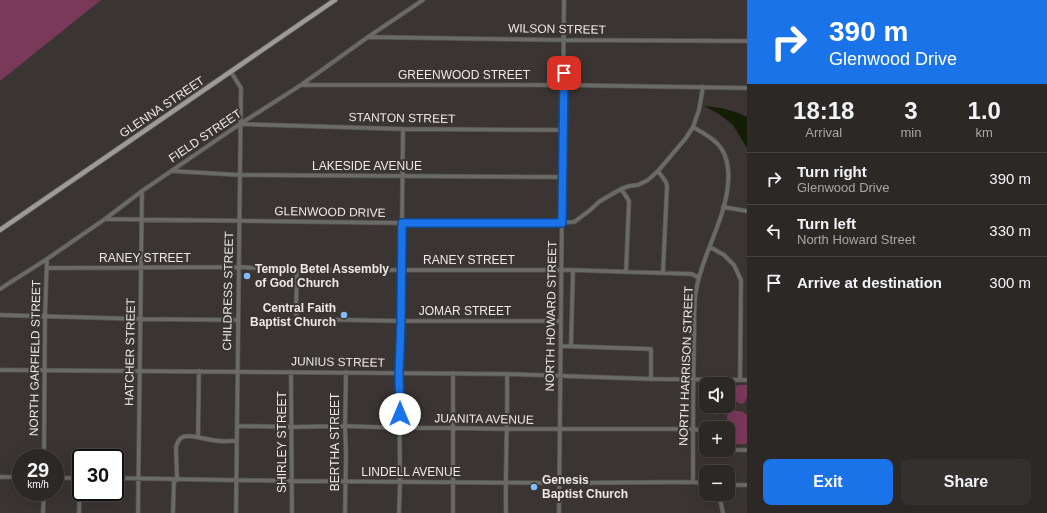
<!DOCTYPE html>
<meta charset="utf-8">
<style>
body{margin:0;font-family:Arial,sans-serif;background:#34302e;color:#f1f3f6;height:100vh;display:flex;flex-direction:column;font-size:15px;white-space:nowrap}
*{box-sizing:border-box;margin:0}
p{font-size:13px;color:#a6a6a7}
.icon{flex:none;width:22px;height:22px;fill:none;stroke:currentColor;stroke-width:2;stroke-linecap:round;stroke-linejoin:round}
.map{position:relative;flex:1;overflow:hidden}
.drawer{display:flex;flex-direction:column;background:#2c2826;width:300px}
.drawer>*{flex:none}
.hud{background:#1a73e8;color:#fff;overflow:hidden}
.fabs{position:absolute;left:699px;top:377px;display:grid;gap:8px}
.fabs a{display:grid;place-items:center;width:36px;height:36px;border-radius:8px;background:#2c2826;box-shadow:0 4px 16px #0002,0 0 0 1px #484443;font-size:20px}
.speed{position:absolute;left:12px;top:449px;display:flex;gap:8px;font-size:20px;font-weight:700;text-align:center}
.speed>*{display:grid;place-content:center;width:52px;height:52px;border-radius:50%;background:#2c2826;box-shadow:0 4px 16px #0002,0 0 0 1px #484443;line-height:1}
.speed small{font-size:10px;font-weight:400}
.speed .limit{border:2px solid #111;border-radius:6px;background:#fff;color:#111}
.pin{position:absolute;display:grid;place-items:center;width:34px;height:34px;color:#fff;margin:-17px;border-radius:8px;box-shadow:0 2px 6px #0006}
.me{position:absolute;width:44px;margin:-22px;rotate:0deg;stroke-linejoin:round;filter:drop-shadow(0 0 3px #0008)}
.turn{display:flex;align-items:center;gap:14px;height:84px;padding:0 16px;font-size:18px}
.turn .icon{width:52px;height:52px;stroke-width:2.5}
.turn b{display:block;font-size:28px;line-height:34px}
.eta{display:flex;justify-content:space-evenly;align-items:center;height:68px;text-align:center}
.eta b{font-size:24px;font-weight:700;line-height:28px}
.cta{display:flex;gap:8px;margin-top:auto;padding:8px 16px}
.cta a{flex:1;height:46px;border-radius:8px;background:#1a73e8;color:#fff;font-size:16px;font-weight:700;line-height:46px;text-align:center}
.cta a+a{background:#34302e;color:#f1f3f6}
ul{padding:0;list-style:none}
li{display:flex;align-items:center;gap:12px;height:52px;padding:0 16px;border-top:1px solid #484443}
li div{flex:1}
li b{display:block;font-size:15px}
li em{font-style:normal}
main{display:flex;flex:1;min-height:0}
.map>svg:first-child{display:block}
</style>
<main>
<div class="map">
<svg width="747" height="513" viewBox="0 0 747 513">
<rect width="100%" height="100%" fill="#3a3532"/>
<!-- green -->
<path fill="#7a3959" d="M0,0H101L0,81Z
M738,385H747V398L744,403L741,404L728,397L729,391Z
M700,386L706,387V406H720L716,415C702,409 697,402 700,386Z
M728,409L743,412L747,415V444H730L728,442V428H726Z"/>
<!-- water -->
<path fill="#141d05" d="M704,106C719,107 733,110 747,117V148L733,125L719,114Z"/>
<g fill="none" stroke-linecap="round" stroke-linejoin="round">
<!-- minor casing -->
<g stroke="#56524f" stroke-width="5">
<path id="minor" d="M368,37L564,40L747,41
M231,72L241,88L236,513
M302,85H563L747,88
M240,124L403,129L563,130
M693,127C712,138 726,145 728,169C732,211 702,251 696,291C693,307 695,327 694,343C693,389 693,436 693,482
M172,171L240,175L562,177
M658,171L666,182L667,186L663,272
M621,189L626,196L629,201L626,272
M723,207L747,211
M105,219L402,223L574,222L589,211L600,201L621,189L629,186L638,185L648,180L658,171L686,138L693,127L699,110L703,87
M710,247L724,255L734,265L741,280L740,380
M47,268L239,267L297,270H573L692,274L699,278
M297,270L296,314L298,319L401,321H561
M0,289L47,259L105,219L142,191L240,124L301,85L368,37L423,0
M0,315L140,319L238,320
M561,346L651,349V379
M571,346L573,270
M0,370L507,374L651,379L747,380
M291,372L292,513
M453,373V513
M237,426L292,427L345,426L400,428H452L508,429H693L706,431
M198,437L199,371
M728,450H747
M44,458L45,316L47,259
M0,477H21
M55,478H81
M115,478L292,481L559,483L693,482L706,484
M177,480L176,447C177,444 178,440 181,438C188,433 203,439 212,440C220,442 229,441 237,441
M728,485H747
M717,494L720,499L723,513
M43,513L44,492
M79,513L80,478
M138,513L142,191
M173,513L174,480
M345,513L346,454L345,426L346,372
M399,513L400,481L399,373L401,321L403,129
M506,513C505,466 508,420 507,374
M559,513L564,0"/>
</g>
<!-- major casing -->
<g stroke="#56524f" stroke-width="6">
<path id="major" d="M0,230L335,0"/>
</g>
<!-- minor -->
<use href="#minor" stroke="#6a6a67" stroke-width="3.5"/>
<!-- major -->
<use href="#major" stroke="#9d9b96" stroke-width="4.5"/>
</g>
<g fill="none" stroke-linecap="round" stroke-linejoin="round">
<!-- route casing -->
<g stroke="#114b97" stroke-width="10">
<path id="route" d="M400,414L399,373L401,321L402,223H562L564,73"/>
</g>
<!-- route -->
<use href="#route" stroke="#1a73e8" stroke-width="7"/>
</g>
<!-- markers -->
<g fill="#80bdfa" stroke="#3a3532" stroke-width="1.5">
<circle cx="247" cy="276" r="4"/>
<circle cx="344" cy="315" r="4"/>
<circle cx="534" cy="487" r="4"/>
</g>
<g text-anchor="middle" stroke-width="4" stroke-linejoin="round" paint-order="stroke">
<!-- street labels -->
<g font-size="12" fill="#ebe8e6" stroke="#3a3532">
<text transform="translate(557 29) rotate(1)" y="4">WILSON STREET</text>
<text x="464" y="79">GREENWOOD STREET</text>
<text transform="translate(162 107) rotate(-34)" y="4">GLENNA STREET</text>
<text transform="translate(402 118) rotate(1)" y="4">STANTON STREET</text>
<text transform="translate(205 136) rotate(-34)" y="4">FIELD STREET</text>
<text x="367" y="170">LAKESIDE AVENUE</text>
<text transform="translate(330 212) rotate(1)" y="4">GLENWOOD DRIVE</text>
<text x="145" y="262">RANEY STREET</text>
<text x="469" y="264">RANEY STREET</text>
<text transform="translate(228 291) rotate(-89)" y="4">CHILDRESS STREET</text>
<text x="465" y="315">JOMAR STREET</text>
<text transform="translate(551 316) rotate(-89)" y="4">NORTH HOWARD STREET</text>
<text transform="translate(130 352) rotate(-89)" y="4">HATCHER STREET</text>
<text transform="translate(35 358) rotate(-89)" y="4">NORTH GARFIELD STREET</text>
<text transform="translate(338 362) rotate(1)" y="4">JUNIUS STREET</text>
<text transform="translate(686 366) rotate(-88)" y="4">NORTH HARRISON STREET</text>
<text transform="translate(484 419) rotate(1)" y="4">JUANITA AVENUE</text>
<text transform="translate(282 442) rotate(-90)" y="4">SHIRLEY STREET</text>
<text transform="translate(335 442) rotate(-90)" y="4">BERTHA STREET</text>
<text x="411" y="476">LINDELL AVENUE</text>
</g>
<!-- poi labels -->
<g font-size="12" font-weight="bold" fill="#ebe8e6" stroke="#3a3532" text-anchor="start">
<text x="255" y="273">Templo Betel Assembly<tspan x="255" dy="14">of God Church</tspan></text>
<text x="336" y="312" text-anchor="end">Central Faith<tspan x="336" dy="14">Baptist Church</tspan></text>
<text x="542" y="484">Genesis<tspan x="542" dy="14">Baptist Church</tspan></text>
</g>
</g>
</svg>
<div class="fabs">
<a><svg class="icon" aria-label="sound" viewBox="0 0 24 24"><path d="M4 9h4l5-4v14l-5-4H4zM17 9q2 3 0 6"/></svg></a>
<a>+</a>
<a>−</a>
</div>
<div class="speed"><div>29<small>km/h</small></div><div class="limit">30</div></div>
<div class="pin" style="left:564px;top:73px;background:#d93025"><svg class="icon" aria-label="arrive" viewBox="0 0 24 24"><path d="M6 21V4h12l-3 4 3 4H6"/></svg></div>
<svg class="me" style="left:400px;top:414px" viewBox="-20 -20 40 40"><circle r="19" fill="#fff"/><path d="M0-13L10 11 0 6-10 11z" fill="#1a73e8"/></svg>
</div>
<section class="drawer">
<div class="hud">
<div class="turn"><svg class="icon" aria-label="right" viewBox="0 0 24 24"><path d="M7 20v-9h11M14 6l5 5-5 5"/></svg><div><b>390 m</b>Glenwood Drive</div></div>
</div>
<div class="eta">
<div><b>18:18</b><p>Arrival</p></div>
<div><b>3</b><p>min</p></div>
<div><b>1.0</b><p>km</p></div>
</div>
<ul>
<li><svg class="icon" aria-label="right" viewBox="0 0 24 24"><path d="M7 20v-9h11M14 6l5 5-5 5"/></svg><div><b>Turn right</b><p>Glenwood Drive</p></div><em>390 m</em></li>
<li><svg class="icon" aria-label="left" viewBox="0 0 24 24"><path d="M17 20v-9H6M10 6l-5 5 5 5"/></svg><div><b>Turn left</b><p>North Howard Street</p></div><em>330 m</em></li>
<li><svg class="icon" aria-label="arrive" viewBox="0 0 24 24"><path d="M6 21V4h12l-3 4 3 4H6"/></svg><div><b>Arrive at destination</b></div><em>300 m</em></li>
</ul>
<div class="cta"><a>Exit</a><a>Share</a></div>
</section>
</main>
